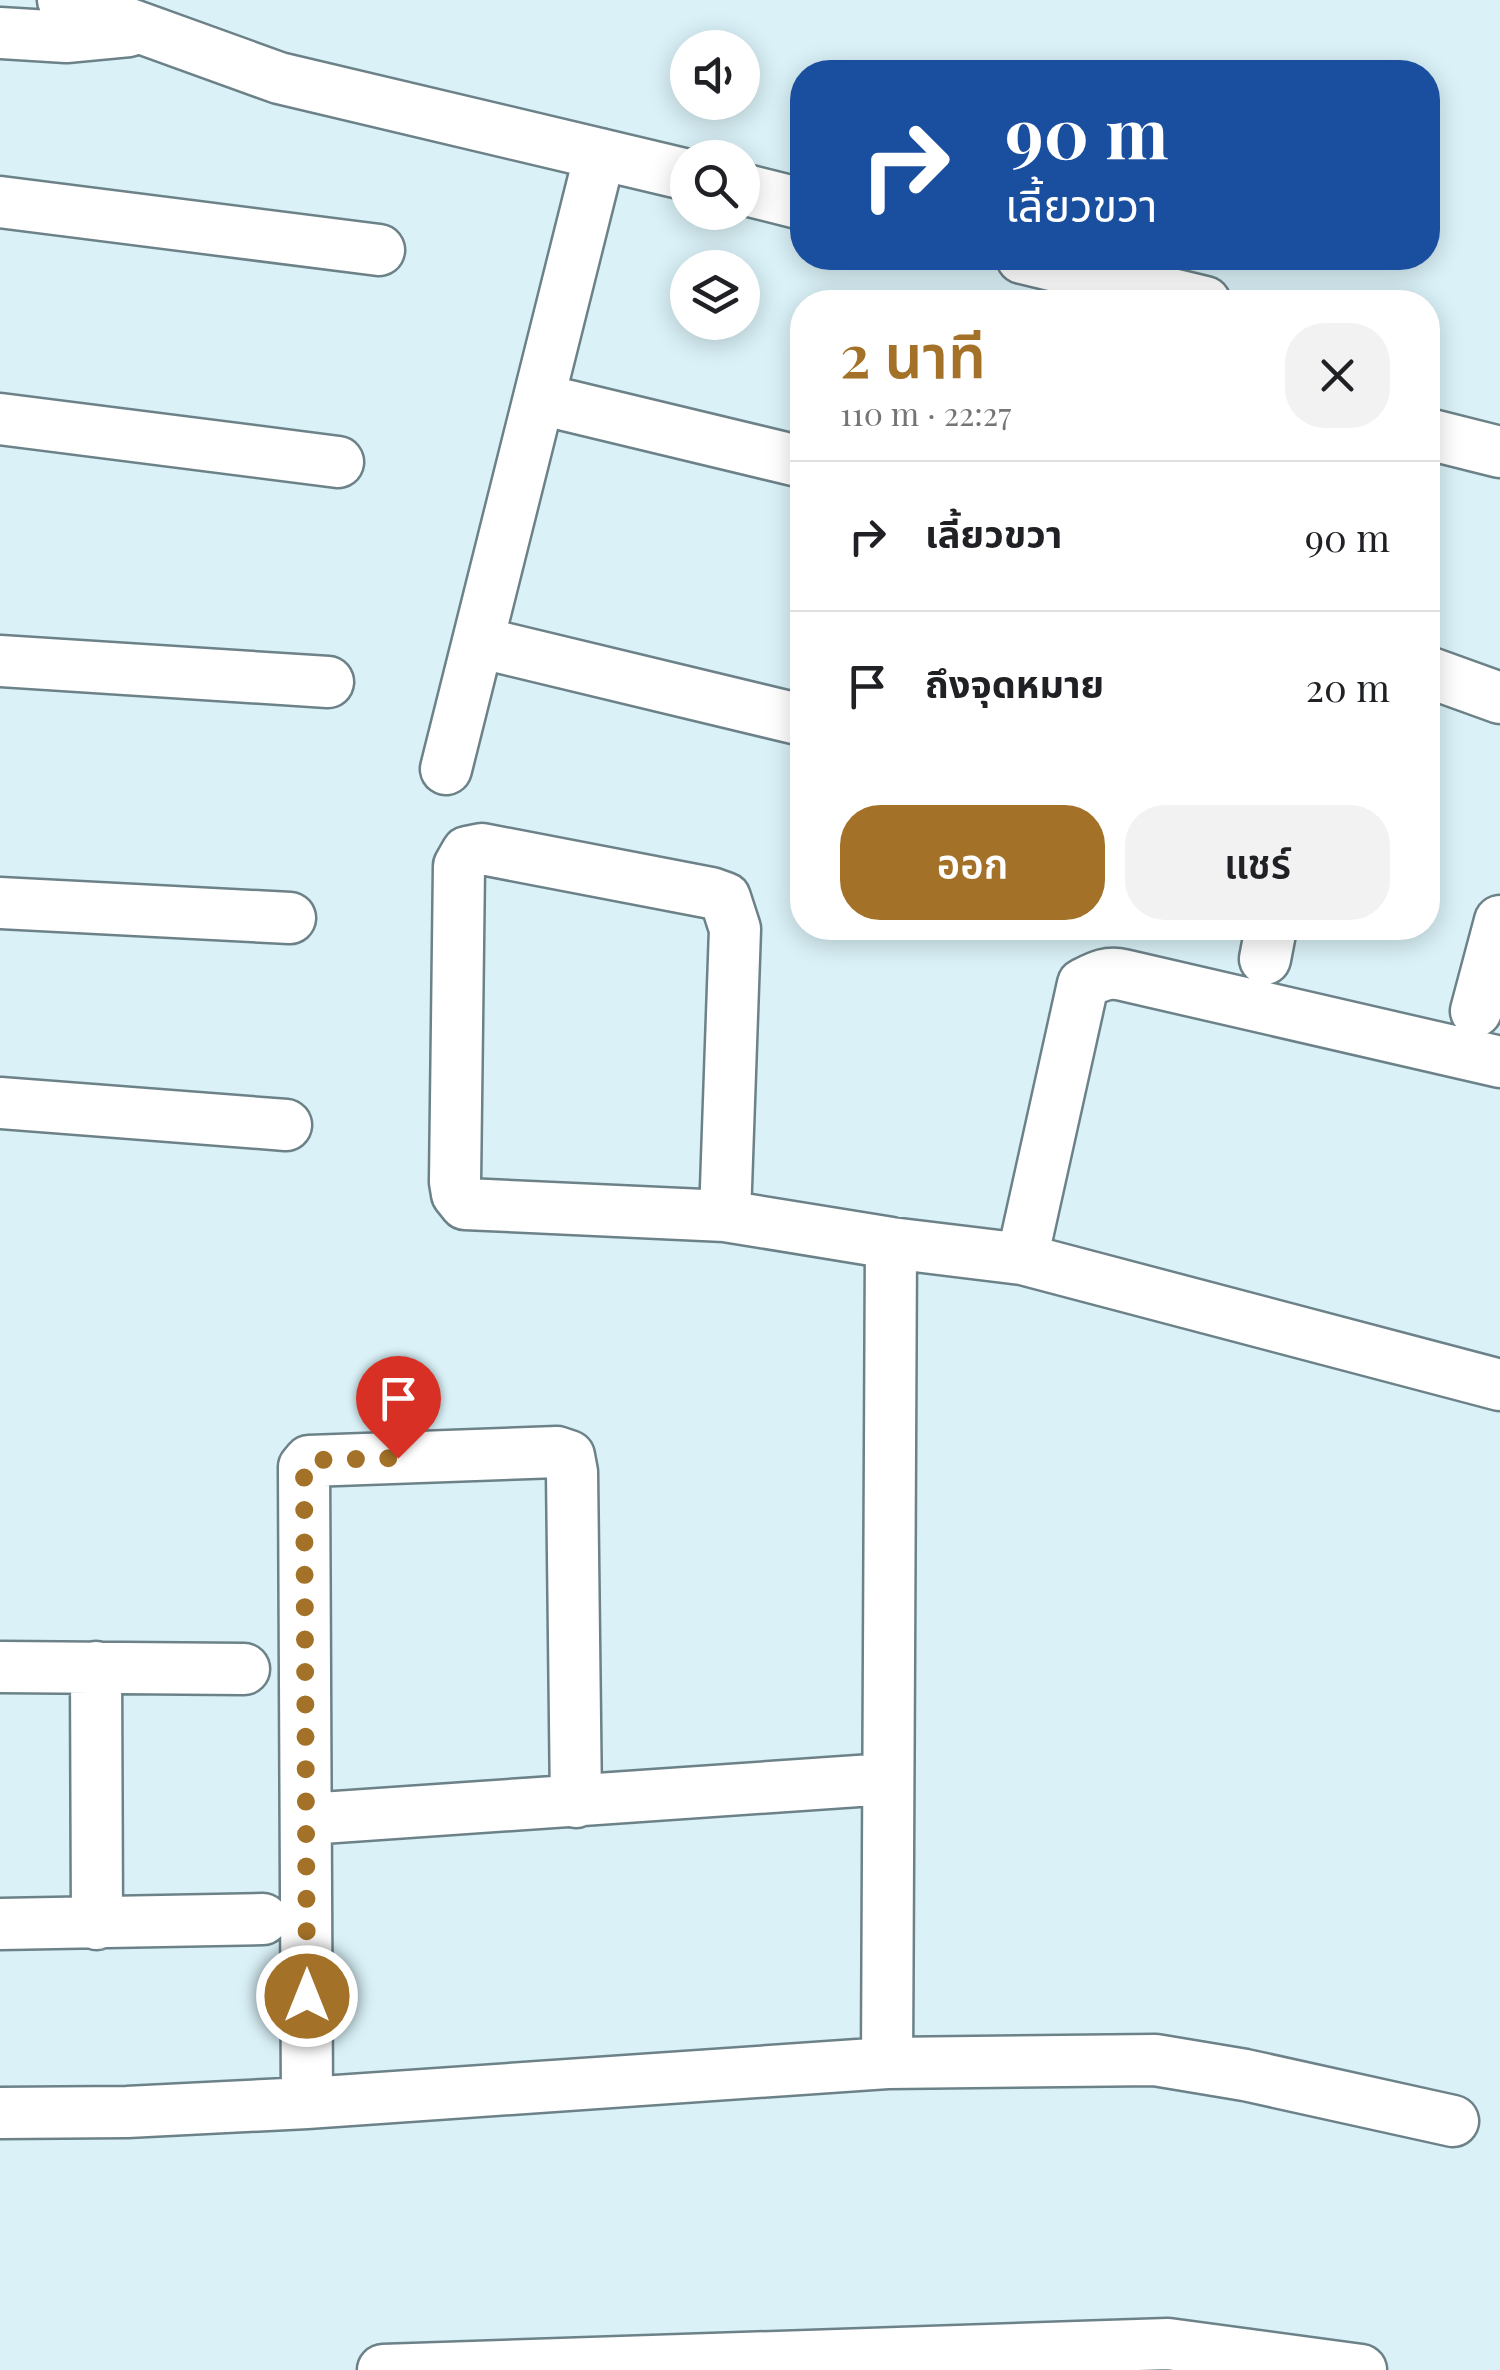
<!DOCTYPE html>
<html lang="th">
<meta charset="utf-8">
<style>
body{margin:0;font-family:"Playfair Display","Noto Sans Thai",serif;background:#f2f2f2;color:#202124;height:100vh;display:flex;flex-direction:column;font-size:38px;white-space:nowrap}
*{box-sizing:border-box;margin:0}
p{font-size:32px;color:#757577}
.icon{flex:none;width:55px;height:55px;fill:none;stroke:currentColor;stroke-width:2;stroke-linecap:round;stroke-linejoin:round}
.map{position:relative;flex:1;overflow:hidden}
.side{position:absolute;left:790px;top:290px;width:650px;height:650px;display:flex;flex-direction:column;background:#fff;border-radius:40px;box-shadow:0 5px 25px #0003}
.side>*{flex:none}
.banner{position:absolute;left:790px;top:60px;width:650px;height:210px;border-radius:40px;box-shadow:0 5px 25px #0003;background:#1a4fa0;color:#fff;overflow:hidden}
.tools{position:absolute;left:670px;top:30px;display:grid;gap:20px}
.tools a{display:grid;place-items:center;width:90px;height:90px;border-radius:50%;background:#fff;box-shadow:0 5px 25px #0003;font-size:50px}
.pin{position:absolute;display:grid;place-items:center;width:85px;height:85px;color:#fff;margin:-102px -42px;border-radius:50% 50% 50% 0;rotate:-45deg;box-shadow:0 0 10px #0007}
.pin .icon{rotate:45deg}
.me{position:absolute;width:110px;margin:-55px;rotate:0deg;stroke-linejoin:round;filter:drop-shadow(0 0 8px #0008)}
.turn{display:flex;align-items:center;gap:35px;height:210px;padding:0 50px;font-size:45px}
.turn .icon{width:130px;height:130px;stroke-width:2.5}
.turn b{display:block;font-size:70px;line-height:85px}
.round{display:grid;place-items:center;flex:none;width:105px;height:105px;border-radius:40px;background:#f2f2f2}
.overview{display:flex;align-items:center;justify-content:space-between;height:170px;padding:0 50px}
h1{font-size:60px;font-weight:600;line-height:75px;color:#a37127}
.cta{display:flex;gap:20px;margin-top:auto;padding:20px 50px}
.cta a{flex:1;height:115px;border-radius:40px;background:#a37127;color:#fff;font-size:40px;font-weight:600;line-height:115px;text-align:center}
.cta a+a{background:#f2f2f2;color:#202124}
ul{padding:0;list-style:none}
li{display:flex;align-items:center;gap:30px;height:150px;padding:0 50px;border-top:2px solid #e0e0e0}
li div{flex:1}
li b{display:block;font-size:38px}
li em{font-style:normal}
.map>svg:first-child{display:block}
</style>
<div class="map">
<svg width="1500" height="2370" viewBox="0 0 1500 2370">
<rect width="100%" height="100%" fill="#d9f1f7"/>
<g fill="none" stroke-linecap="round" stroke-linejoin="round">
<!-- minor casing -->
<g stroke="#6c8288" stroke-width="55">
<path id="minor" d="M63,0L279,78L688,175
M0,33L66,37L129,31
M742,189L802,204
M0,202L379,250
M1022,258L1205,302
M540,399L802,462
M0,419L338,462
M1428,434L1500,452
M478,642L802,720
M0,661L328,682
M1428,672L1500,698
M446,769L600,154
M0,903L290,918
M1265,959L1271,928
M1476,1011L1500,921
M0,1103L286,1125
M725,1216L735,929L725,898L711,893L482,849L467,852L459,866L455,1182L457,1194L465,1204L725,1216L891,1243L1022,1259L1500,1385
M1022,1259L1083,984C1097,977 1107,971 1123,975L1500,1062
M0,1667L244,1669
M96,1667L97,1924
M307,1819L887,1779
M0,1924L263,1919
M887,2063L891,1243
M307,2103L304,1467L309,1461L557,1452L569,1456L572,1472L576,1802
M0,2113L127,2112L307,2103L887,2063L1155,2060L1245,2075L1453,2121
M383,2370L1168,2344L1361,2370"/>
</g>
<!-- minor -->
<use href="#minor" stroke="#fff" stroke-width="50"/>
</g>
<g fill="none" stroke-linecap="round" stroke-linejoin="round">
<!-- route -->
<path stroke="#a37127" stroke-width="18" stroke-dasharray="0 32.4" d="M307,1996L304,1467L309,1462L318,1460L398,1458"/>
</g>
</svg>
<div class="tools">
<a><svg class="icon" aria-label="sound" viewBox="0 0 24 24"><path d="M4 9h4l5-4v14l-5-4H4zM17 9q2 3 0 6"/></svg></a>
<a><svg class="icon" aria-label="search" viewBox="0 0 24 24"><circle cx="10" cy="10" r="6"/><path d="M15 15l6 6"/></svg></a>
<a><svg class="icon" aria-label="layers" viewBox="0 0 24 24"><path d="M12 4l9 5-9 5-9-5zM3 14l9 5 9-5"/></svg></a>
</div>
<div class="pin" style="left:398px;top:1458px;background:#d93025"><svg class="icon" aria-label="arrive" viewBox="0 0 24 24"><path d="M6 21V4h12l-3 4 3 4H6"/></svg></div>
<svg class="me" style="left:307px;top:1996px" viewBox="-20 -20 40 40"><circle r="17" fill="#a37127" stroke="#fff" stroke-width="3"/><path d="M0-11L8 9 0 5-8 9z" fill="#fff"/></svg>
<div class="banner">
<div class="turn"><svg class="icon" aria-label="right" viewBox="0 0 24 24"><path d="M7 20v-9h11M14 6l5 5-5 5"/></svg><div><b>90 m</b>เลี้ยวขวา</div></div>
</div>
<section class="side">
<div class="overview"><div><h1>2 นาที</h1><p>110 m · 22:27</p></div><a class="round"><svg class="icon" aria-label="close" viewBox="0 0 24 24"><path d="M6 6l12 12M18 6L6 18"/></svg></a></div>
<ul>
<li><svg class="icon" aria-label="right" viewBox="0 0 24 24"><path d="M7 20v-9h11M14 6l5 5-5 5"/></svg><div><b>เลี้ยวขวา</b></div><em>90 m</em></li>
<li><svg class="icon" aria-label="arrive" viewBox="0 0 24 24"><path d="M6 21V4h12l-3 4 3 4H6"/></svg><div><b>ถึงจุดหมาย</b></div><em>20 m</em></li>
</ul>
<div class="cta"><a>ออก</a><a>แชร์</a></div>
</section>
</div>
